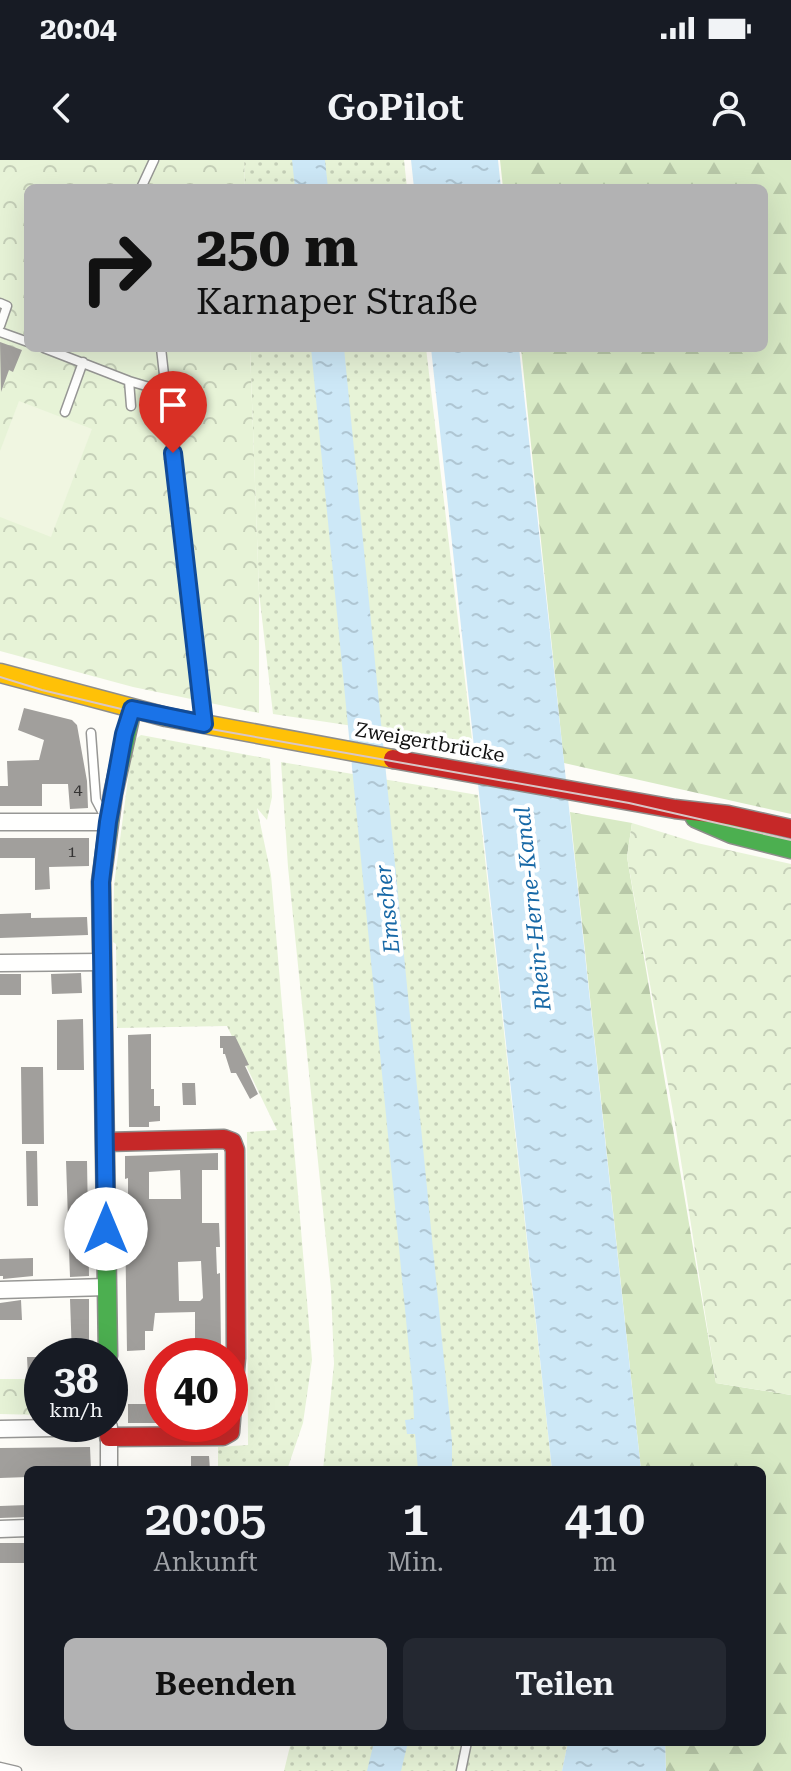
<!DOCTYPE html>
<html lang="de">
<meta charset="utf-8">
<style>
body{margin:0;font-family:"Roboto Serif",serif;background:#242831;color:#f1f3f6;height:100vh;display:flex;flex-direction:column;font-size:30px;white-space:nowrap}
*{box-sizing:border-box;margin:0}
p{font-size:26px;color:#9ea1a6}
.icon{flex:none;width:44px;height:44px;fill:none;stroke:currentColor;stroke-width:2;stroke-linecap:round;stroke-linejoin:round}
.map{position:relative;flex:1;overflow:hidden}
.side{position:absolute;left:24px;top:1306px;width:742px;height:280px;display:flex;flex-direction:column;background:#171b24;border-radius:12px;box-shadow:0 8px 32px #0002}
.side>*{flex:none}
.banner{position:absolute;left:24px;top:24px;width:744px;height:168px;border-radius:12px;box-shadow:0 8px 32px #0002;background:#b2b2b3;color:#111;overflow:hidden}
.speed{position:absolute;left:24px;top:1178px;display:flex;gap:16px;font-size:40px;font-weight:700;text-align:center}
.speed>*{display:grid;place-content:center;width:104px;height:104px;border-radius:50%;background:#171b24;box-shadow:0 8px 32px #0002;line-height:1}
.speed small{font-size:20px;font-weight:400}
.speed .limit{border:12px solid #d22;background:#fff;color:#111}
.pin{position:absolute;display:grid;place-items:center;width:68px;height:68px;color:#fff;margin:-82px -34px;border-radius:50% 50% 50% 0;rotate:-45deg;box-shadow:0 0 8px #0007}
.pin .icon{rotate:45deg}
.me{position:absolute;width:88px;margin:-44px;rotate:0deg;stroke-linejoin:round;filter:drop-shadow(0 0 6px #0008)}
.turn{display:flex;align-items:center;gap:28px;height:168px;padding:0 40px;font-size:36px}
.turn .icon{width:104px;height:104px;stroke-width:2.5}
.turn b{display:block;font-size:56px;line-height:68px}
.eta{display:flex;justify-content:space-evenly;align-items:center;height:136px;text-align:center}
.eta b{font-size:48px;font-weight:600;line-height:56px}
.cta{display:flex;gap:16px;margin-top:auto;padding:16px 40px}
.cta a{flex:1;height:92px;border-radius:12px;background:#b2b2b3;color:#111;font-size:32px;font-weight:600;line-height:92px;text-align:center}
.cta a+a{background:#242831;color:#f1f3f6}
.status{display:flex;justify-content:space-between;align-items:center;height:56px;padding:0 40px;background:#171b24;direction:ltr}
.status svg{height:22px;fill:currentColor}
header{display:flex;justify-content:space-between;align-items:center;height:104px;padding:0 40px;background:#171b24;font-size:36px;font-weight:600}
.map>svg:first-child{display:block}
</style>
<div class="status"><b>20:04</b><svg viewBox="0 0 49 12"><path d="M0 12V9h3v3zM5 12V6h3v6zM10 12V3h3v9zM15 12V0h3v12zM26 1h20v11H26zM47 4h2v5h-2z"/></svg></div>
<header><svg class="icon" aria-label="back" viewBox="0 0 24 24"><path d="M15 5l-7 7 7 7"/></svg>GoPilot<svg class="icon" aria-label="person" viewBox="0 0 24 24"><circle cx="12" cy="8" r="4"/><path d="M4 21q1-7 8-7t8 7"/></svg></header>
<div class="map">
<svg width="791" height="1611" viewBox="0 0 791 1611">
<defs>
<pattern id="grass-dots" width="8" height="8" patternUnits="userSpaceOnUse" patternTransform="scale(2)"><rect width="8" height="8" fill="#e7f3d7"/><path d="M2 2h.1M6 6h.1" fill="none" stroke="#c5cfb8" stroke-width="1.8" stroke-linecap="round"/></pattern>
<pattern id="forest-firs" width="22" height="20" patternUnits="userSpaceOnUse" patternTransform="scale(2)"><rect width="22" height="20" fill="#d8eac5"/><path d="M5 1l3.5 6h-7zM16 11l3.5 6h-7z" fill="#b8c8a8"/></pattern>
<pattern id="park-crowns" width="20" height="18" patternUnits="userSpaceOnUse" patternTransform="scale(2)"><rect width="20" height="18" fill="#e7f3d7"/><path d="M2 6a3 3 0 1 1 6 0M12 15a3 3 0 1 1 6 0" fill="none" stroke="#c5cfb8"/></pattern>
<pattern id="water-ripples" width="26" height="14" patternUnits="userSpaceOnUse" patternTransform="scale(2)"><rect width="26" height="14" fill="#cde8f7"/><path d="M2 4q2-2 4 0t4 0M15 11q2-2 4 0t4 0" fill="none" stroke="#afc6d3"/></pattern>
</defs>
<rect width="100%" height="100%" fill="#fdfcf7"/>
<!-- grass -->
<path fill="url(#grass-dots)" d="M244,0H404L407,28H245Z
M250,188H426L473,588L380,570L273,554L259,432Z
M141,575L270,599L272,637L267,660L257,648L271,715L312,1200L303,1263L287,1310H218V1287L248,1285L247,972L277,970L227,866L117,868L116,784L113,782L114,725L133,581Z
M281,602L478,635L552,1310H323L334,1204L331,1129L288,707Z
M291,1582H568L562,1611H284Z"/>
<!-- forest -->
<path fill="url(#forest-firs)" d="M500,0H791V654L564,603L521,188H764V28H503Z
M570,652L632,663L627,697L716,1223L791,1235V1611H666L665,1582H762V1310H641Z"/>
<!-- park -->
<path fill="url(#park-crowns)" d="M0,0H244L245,28H28V188H250L259,432V553L133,527L0,491Z
M632,663L697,683L791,704V1235L716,1223L675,963L627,697Z
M0,1219H42V1255L0,1254Z"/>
<!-- pitch -->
<path fill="#f0f6e1" d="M19,241L92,269L51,377L0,357V291Z"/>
<!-- water -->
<path fill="url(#water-ripples)" d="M292,0H325L328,28H295Z
M411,0H498L501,28H414Z
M311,188H344L452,1281V1310H418L415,1274H407L405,1260L414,1259L413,1231Z
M431,188H519L641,1310H552Z
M374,1582H408L401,1611H367Z
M568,1582H665L666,1611H562Z"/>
<!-- building -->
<path fill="#a19f9c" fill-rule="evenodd" d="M0,182L22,190L13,212L9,210L1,232Z
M24,548L72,560L77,565L87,621L88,648L70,649L68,624H42V646H0V626H8L7,601L39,600L44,580L18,570Z
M0,678H89V706L49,707L50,729L35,730V698H0Z
M31,753V758L87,757L88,775L0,778V754Z
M81,813L82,833L52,834L51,814Z
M0,814H21V835H0Z
M83,859L84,910H57V860Z
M151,874V929H154V946H160V961L149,962V967H129L128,875Z
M220,876H235L249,905L245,906L258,934L250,939L236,913H231L225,894H223V888H220Z
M21,907H43L44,984H22Z
M182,923H195L196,945H183Z
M26,991H37L38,1046H27Z
M218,993V1010H202V1063H219L220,1087H216L217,1114L220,1113L221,1189H216V1196H204L203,1192H195V1152L155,1153L153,1171H145V1190L127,1191L125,1059H128V1018L125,1019V996ZM180,1010L181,1039H149V1012ZM201,1101L203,1138L200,1141H179L178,1102Z
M66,1001H87L89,1116L70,1117Z
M33,1098V1116L3,1119V1116H0V1099Z
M70,1139H89V1196H72Z
M21,1140L22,1160H0V1143Z
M27,1197H41V1217H28Z
M128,1244H162V1263H128Z
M90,1287L91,1310H28V1317L0,1318V1288Z
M191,1296H209L210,1310H191Z
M28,1345V1357L0,1358V1346Z
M0,1383H28V1403H0Z"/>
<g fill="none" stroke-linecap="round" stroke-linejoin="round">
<!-- lane casing -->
<g stroke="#979795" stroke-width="11">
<path id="lane" d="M141,28L154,0
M0,143L7,146L0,166
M0,172L28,182
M44,188L129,221
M161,188L203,563
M131,246L129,221L166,232
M65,252L83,202
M91,573L96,640L104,655
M0,1607L17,1611
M461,1611L467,1582"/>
</g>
<!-- street casing -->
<g stroke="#979795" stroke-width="19">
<path id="street" d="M0,662H108
M0,803L102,802
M0,1130L107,1127
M109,1268V1310
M0,1269L109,1267
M0,1369L28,1368"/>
</g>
<!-- fast casing -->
<g stroke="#8e8d8b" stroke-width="21">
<path id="fast" d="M695,658L732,674L791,689
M108,1196L101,722L113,634L132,549"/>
</g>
<!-- slow casing -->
<g stroke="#8e8d8b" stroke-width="21">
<path id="slow" d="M0,513L166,557L393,599"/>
</g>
<!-- jam casing -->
<g stroke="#8e8d8b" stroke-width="21">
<path id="jam" d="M393,599L675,649L728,655L791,669
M106,982L224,979L232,982L235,990L236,1198L230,1272L223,1276L109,1277"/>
</g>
<!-- lane -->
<use href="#lane" stroke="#fffffe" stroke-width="8"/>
<!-- street -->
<use href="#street" stroke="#fffffe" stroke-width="16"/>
<!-- fast -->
<use href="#fast" stroke="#4caf50" stroke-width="18"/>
<!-- slow -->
<use href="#slow" stroke="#ffc107" stroke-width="18"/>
<!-- jam -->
<use href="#jam" stroke="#c62828" stroke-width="18"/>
<!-- tram -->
<path stroke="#d9c6c7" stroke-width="2" d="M0,517L42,530L188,565L629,643L791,680"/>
</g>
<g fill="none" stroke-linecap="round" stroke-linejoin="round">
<!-- route casing -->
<g stroke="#114b97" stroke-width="20">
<path id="route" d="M106,1069L101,722L108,662L124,574L132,549L204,564L173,293"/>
</g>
<!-- route -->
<use href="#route" stroke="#1a73e8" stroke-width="14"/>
</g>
<g text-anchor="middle" stroke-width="8" stroke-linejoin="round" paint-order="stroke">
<!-- number labels -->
<g font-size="16" fill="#353434">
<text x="78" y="635">4</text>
<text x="72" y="697">1</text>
</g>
<!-- street labels -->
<g font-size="20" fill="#111" stroke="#fff">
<text transform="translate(430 582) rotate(10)" y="7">Zweigertbrücke</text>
</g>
<!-- water labels -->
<g font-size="22" font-style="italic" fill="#1768a6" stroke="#fff">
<text transform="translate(387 749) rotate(-96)" y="8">Emscher</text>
<text transform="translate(532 749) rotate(-96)" y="8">Rhein-Herne-Kanal</text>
</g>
</g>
</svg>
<div class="speed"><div>38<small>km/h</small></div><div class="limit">40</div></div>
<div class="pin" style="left:173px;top:293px;background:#d93025"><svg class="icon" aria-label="arrive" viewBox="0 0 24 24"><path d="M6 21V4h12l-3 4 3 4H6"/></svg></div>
<svg class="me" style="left:106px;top:1069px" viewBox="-20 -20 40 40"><circle r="19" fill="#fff"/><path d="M0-13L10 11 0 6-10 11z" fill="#1a73e8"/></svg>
<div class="banner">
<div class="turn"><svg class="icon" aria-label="right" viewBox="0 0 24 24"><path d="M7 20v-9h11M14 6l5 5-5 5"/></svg><div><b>250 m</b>Karnaper Straße</div></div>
</div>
<section class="side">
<div class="eta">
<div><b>20:05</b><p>Ankunft</p></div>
<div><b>1</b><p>Min.</p></div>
<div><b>410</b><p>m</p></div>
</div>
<div class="cta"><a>Beenden</a><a>Teilen</a></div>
</section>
</div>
